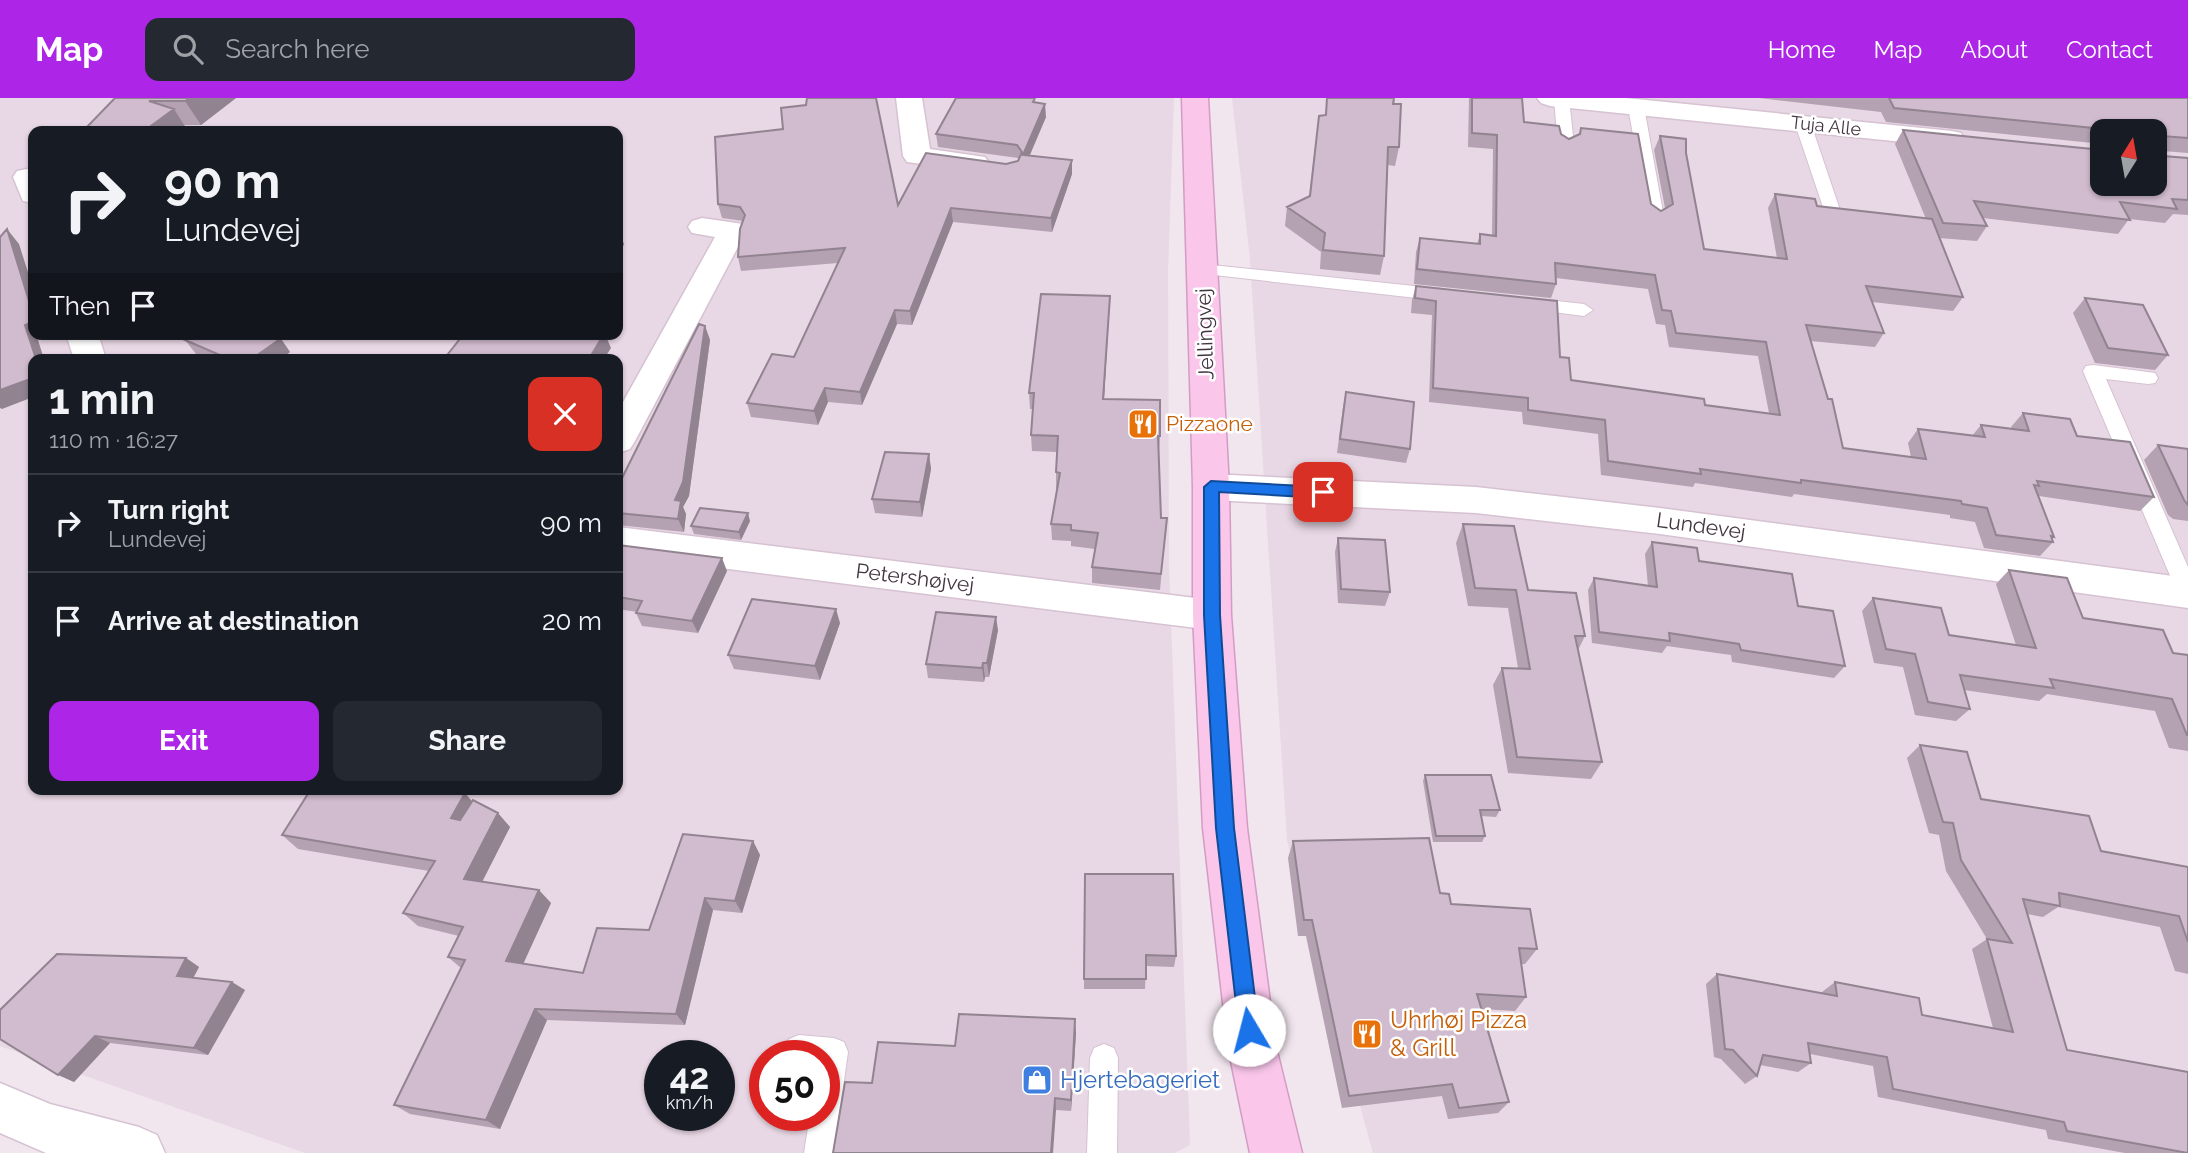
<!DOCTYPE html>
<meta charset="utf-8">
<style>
body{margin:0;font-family:Raleway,sans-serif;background:#242831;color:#f1f3f6;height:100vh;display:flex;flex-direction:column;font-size:26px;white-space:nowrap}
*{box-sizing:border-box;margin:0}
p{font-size:23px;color:#9ea1a6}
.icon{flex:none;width:38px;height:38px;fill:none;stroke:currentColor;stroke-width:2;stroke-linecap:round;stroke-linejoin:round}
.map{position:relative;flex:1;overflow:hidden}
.side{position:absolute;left:28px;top:256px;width:595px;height:441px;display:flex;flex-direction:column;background:#171b24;border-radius:14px;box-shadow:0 2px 5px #0004}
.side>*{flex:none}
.guide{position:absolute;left:28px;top:28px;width:595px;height:214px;border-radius:14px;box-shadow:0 2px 5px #0004;background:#171b24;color:#f1f3f6;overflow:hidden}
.needle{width:46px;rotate:11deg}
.fabs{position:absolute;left:2090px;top:21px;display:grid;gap:14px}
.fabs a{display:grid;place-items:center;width:77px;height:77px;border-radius:14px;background:#171b24;box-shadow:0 2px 5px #0004;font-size:35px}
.speed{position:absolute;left:644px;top:942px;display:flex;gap:14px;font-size:35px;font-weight:700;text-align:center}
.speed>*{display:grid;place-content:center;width:91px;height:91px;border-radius:50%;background:#171b24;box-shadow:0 2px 5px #0004;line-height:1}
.speed small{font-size:18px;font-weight:400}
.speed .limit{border:10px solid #d22;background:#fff;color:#111}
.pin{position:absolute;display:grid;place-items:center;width:60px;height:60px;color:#fff;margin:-30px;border-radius:14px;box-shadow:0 4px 10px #0006}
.me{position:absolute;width:77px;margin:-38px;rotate:352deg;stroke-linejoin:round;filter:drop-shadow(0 0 5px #0008)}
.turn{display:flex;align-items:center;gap:24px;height:147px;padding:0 21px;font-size:32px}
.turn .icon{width:91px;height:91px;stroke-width:2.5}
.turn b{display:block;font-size:49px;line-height:60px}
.then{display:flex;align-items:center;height:66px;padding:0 21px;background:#0003;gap:14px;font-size:26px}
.round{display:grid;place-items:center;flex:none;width:74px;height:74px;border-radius:14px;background:#242831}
.overview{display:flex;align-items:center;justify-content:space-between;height:119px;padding:0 21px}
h1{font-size:42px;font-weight:700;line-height:52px}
.cta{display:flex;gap:14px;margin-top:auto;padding:14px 21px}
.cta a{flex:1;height:80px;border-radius:14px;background:#ad25e7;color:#fff;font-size:28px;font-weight:700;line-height:80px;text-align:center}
.cta a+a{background:#242831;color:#f1f3f6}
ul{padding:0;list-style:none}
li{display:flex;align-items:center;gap:21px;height:98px;padding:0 21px;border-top:2px solid #363941}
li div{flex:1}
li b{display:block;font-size:26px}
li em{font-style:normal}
header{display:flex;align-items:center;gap:42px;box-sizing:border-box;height:98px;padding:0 35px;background:#ad25e7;color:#fff}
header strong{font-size:33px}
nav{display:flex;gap:38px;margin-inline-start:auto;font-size:24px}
.search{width:490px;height:63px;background:#242831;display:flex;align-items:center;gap:18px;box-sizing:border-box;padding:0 24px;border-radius:14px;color:#9ea1a6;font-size:26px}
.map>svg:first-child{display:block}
</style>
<header>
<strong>Map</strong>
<div class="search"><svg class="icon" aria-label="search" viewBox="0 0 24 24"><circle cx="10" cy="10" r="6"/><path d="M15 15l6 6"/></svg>Search here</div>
<nav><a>Home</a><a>Map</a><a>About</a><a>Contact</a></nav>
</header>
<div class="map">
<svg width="2188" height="1055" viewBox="0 0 2188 1055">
<rect width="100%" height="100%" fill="#f1e5ee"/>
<!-- residential -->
<path fill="#e8d7e4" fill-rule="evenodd" d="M0,0H1174L1168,171L1169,469L1190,1047L1174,1055H305L0,948ZM33,33H618V236H33ZM33,261H618V691H33ZM660,957H719V1017H660ZM765,957H824V1017H765Z
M1232,0H2169L2188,21V1055H1373L1287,742L1250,161ZM2102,33H2154V86H2102Z"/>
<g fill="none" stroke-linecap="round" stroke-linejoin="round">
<!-- lane casing -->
<g stroke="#d6c2d2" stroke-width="2">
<path id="lane" d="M1569,0L1574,48L1566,53L1558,48L1554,1Z
M1636,4L1644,9L1664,120L1656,125L1648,120L1628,9Z
M1803,21L1811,26L1841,115L1839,119H1827L1825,115L1795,26Z
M1202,166L1443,191L1452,197L1443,203L1196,175L1193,171Z
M1529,200L1584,206L1593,212L1584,218L1523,210L1520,206L1523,202Z
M2093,267L2148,274L2155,275L2158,280L2155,285L2148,286L2106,281L2188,469V503L2180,500L2177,494L2083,273L2086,268Z
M799,937L834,940L844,944L848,954L834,1055H804L810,1017H824V957H787L785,951L789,941Z
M1104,946L1114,950L1118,960L1117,1055H1087L1090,960L1094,950Z"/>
</g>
<!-- street casing -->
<g stroke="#d6c2d2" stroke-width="3">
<path id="street" d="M896,0H922L930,51L985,59L989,65L985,71L975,73L907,64L903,58Z
M1537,0H1626L1952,33L1961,35L1965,41L1961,47L1952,49L1550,8L1541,5Z
M27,71L33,72V105L23,103L13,79L17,73Z
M702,120L743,126L747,132L635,343L630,351L618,355V313L715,139L692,135L688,129L692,123Z
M66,236H98L106,261H74Z
M1211,376L1476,389L1660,410L2188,480V510L1660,436L1476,415L1211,402L1199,398L1193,389L1199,380Z
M618,429L1212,502L1226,506L1231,517L1226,528L1212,532L618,457Z
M0,985L50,1006L139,1029L157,1037L165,1055H46L0,1035Z"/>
</g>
<!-- secondary casing -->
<g stroke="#d39cc4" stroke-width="3">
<path id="secondary" d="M1182,0H1208L1229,389L1231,517L1247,730L1276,949L1302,1055H1250L1228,949L1203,730L1193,517V389Z"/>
</g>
<!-- lane -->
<use href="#lane" fill="#fff" fill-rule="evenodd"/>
<!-- street -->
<use href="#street" fill="#fff" fill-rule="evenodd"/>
<!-- secondary -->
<use href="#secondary" fill="#fac6ea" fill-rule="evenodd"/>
</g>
<!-- wall -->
<path fill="#b4a1b1" d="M115,0H236L201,27H184L188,33Z
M1327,0H1394L1399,49L1395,68L1388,67L1384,158L1380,177L1320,171L1321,154L1285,128L1287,109L1309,99L1319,18L1325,17Z
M1469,0H1522L1524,24L1561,36L1569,41L1579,37L1581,30L1651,106L1661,113L1665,110L1654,52L1660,38L1686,55L1704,151L1777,160L1768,110L1775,96L1817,108L1926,121L1895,46L1903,32L2102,86L2154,33H2102V46L1886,24L1881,14L1759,0H2188V55L2163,53V58L2188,60V117L2173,116L2165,125L2129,121L2118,136L1983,120L1987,128L1977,143L1939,140L1963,199L1953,213L1872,204L1884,235L1875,249L1810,243L1843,350L1911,359L1908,345L1918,331L1972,338L1981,327L2012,331L2011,329L2023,315L2077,338L2154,399L2140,413L2039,398L2054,439L2052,441L2053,444L2040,458L1984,450L1975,424L1950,420V417L1794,396L1792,399L1695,385L1693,389L1601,377L1598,336L1523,326L1522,314L1429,304L1432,217L1411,215L1412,202L1416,188L1560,259L1571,282L1705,307L1769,315L1758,258L1669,249L1665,227L1656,226L1648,191L1556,180V186L1551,200L1414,186L1416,154L1420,140L1477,146L1480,136L1492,138L1493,51L1468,49Z
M1037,5L1046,19L1029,58L1072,76L1052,134L953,124L912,227L897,226L862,307L828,304L818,327L751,319L747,305L794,259L838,165L741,173L738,159L743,123L722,120L718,106L898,107L1006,66L1018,63V60L938,49L936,36Z
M1110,198L1104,301L1160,338L1159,354H1158L1161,420L1165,436L1160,492L1092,485V469L1095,451L1071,448V443L1052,442L1051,426L1057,391H1056V374L1057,354L1032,353L1031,337L1033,311H1030L1029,295Z
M2085,200L2168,257L2155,272L2095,265L2073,215Z
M705,228L710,242L689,398L683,409L686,416L684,434L618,427V379L622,380Z
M194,236H287L281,241L290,254L281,261H208L196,256L185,242Z
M1346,294L1410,351L1406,365L1337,355L1343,309Z
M2158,347L2188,351V423L2173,421L2168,417L2144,362Z
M929,356L931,371L922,419L875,415L872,401Z
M750,423L741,442L694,436L691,428Z
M1463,426L1528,492L1585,538L1578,552L1602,664L1591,681L1508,675L1493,587L1502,570H1518L1508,510L1468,508L1456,445Z
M1338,440L1390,494L1385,508L1338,505L1335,454Z
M1652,444L1798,508L1845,568L1834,580L1732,564L1731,557L1667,548L1662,555L1592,545L1588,492L1594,480L1648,488L1645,456Z
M618,447L727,473L698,535L642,528L636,515L637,514L618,511Z
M2009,472L2083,520L2173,555L2188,557V653L2169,650L2155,613L2047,596L2039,603L1964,592L1970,611L1956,623L1915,617L1903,569L1874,565L1862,513L1873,500L1949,537L2016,547L1996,486Z
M840,525L820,582L734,571L728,557Z
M998,532L989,579H985L984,584L928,580L926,566Z
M1920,647L1981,701L2101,753L2188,769V876L2175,873L2160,829L2058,809L2043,819L2027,816L2067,952L2188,1055H2125L2048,1041L2046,1032L1878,999L1873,968L1810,956L1811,965L1798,974L1760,967L1757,978L1745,986L1721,961L1714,959L1706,886L1717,876L1822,895V894L1835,884L1922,917L1993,930L1972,851L1987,841L1946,773L1939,737L1929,735L1907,660Z
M1425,677L1500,712L1496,719L1481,718L1485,738L1482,744H1433L1423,683Z
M465,695L472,703L510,729L482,783L551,805L523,866L583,875L649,832L753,743L760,757L742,815L713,812L685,927L547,922L500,1031L410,1016L394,1007L461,870L448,859L459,838L418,828L403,815L429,773L298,751L282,737Z
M1293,743L1440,795L1451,806L1537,851L1525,866H1521L1526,899L1515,913L1481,911L1509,1004L1498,1015L1448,1021L1442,998L1342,1010L1306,838H1298L1288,760Z
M1085,776L1176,858L1174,869L1146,868L1145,891H1084Z
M186,860L199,869L193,880L245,892L208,957L110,945L74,984L0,941Z
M1076,935L1071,1013L1056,1012L872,985L955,948Z"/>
<!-- shaded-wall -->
<path fill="#928390" d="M190,0H236L201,27L185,3Z
M1045,6L1046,19L1024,71L1023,57Z
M174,11L188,33H144Z
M1072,62V76L1052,134L1051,120Z
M951,110L953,124L912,227L910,213Z
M7,131L19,146L33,190V216Z
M621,138L624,146L618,160V145Z
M1110,198L1109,215L1103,318V301Z
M895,212L897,226L862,307L860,294Z
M33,224V236H48V238L38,242L44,261H36L25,227Z
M705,228L710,242L689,398L683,409L686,416L684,434L678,421L675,402Z
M265,236H287L281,241L290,254L281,261H252Z
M604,236H605L611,250L604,261H589Z
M33,280V299L2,311L0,310V292Z
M825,290L828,304L818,327L814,313Z
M929,356L931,371L922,419L920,404Z
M748,415L750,423L741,442L739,434Z
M722,460L727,473L698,535L692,523Z
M836,511L840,525L820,582L815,568Z
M996,519L998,532L989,579L987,565Z
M983,565L985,579L984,584L982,570Z
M465,695L477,710L464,734L451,720Z
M498,715L510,729L477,794L464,781Z
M753,743L760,757L742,815L735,803Z
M539,792L551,805L519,875L506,863Z
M705,800L713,812L685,927L676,916Z
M186,860L199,869L190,886L177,878Z
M232,884L245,892L208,957L194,950Z
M535,911L547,922L500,1031L486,1022Z
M1075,921L1076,935L1071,1013V1002Z
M95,938L110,945L74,984L58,977Z
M1055,1000L1056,1012L1053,1055H1051Z"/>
<!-- building -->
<path fill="#d1bbce" stroke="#928390" stroke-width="2" d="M115,0H190L185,3H149L174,11L144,33H83Z
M807,0H876L898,107L926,55L1006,66L1018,63L1022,54L1017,47L936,36L956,0H1035L1033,4L1045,6L1023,57L1072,62L1051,120L951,110L910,213L895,212L860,294L825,290L814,313L747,305L772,256L794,259L845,150L738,159L740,131L745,117L740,109L718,106L715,39L783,31L781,10L806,7Z
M1327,0H1394L1393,6H1401L1399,49H1388L1384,158L1323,152L1325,135L1287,109L1310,98L1319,18L1326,17Z
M1472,0H1522L1524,24L1559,28L1561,36L1569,41L1580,36L1581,30L1638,36L1651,106L1661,113L1673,106L1660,38L1686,41V55L1704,151L1787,161L1775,96L1815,101L1817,108L1932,121L1963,199L1866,188L1884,235L1806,227L1828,301H1832L1843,350L1926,361L1918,331L1985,339L1981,327L2029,333L2023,315L2070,321L2077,338L2130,344L2154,399L2037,383L2039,388L2034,387L2054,439L2051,438L2053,444L1996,437L1987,410L1962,406L1961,403L1801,382V385L1700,371L1701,376L1608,363L1605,322L1528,312V300L1433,290L1436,203L1415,200L1416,188L1557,203L1560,259L1569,260L1571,282L1704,301L1705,307L1780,317L1766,244L1676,235L1671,213L1662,212L1655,177L1555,165L1556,186L1417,171L1420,140L1480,146V136L1496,138L1497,37L1472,35Z
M1889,0H2188V40L2163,38V58L2188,60V102L2172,101L2177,111L2120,104L2130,122L1974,103L1987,128L1943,125L1903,32L2102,52V86H2154V33H2114L2113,32L1894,10Z
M7,131L33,216V224L25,227L36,261H33V280L0,292V139Z
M1041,196L1110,198L1103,301L1160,302V338H1158L1161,420H1167L1161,476L1092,469L1098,435L1071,432V427L1051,426L1060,375L1056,374L1058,338L1031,337L1034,295H1029Z
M2085,200L2143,207L2168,257L2108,250Z
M699,226L705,228L683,384L675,402L681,403L678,421L618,415V379L622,380Z
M194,236H270L280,241L252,261H229L185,242Z
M489,236H604L589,261H444L463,237L486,240Z
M1346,294L1414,304L1410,351L1340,341Z
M2158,347L2188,351V407L2184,402Z
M885,354L929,356L920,404L872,401Z
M700,410L748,415L739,434L691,428Z
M1463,426L1514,428L1528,492L1576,495L1585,538H1575L1602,664L1517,659L1502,570L1530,571L1516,492L1475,490Z
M1338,440L1385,442L1390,494L1341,491Z
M1652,444L1697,450L1699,463L1792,476L1798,508L1833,513L1845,568L1741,552L1739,546L1669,535L1670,543L1599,534L1594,480L1657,489Z
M618,447L722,460L692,523L636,515L642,503L618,499Z
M2009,472L2067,480L2083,520L2163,532L2173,555L2188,557V637H2187L2172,601L2050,581L2054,590L1960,577L1970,611L1928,604L1915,556L1886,551L1873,500L1941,510L1949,537L2036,550Z
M752,501L836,511L815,568L728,557Z
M936,514L996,519L987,565H983L982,570L926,566Z
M1920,647L1967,654L1981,701L2089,718L2101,753L2188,769V844L2179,818L2059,795L2060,808L2023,801L2067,952L2188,974V1055L2067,1033L2064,1024L1893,991L1887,959L1808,945L1811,965L1763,957L1757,978L1733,952L1725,951L1717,876L1837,898L1835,884L1919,900L1922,917L2013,934L1987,841L2012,845L1961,762L1953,725L1943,724Z
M1425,677H1491L1500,712H1480L1485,738H1436Z
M311,691H439L465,695L451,720L460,722L473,702L498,715L464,781L539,792L506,863L583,875L597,830L649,832L683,736L753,743L735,803L705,800L676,916L535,911L486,1022L394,1007L465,862L448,859L463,829L403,815L435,763L282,737Z
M1429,740L1440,795L1449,796L1451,806L1530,811L1537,851L1519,850L1526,899L1477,896L1509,1004L1459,1010L1452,986L1349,998L1312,822H1304L1293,743Z
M1085,776H1173L1176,858L1146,857V881H1084Z
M57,856L186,860L177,878L232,884L194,950L95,938L58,977L0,941V912Z
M959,916L1075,921L1071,1002L1055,1000L1051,1055H833L845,984L872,985L878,944L955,948Z"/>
<!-- route -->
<path fill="#1a73e8" stroke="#114b97" stroke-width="2" d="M1211,383L1323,389L1330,394L1323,400L1219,394L1220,517L1234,730L1259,932L1256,939L1249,942L1242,939L1239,932L1216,730L1204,517V389Z"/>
<!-- icons -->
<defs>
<g id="restaurant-square" transform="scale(1.575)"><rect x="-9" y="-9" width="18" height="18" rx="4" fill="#e8710a" stroke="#fff"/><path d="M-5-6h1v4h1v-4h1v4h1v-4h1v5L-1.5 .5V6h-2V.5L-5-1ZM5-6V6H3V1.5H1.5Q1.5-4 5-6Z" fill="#fff"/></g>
<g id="shop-square" transform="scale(1.575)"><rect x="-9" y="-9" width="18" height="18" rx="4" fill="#3f7fe0" stroke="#fff"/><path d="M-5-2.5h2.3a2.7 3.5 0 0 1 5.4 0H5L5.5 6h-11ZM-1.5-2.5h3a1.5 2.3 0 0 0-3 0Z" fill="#fff"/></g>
</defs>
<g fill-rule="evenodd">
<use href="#restaurant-square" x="1143" y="326"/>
<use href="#restaurant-square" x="1367" y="936"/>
<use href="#shop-square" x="1037" y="982"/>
</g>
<g text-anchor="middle" stroke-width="5" stroke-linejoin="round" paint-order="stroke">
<!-- far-street labels -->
<g font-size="18" fill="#423540" stroke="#fff">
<text transform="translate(1826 28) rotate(6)" y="6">Tuja Alle</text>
</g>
<!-- street labels -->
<g font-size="21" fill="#423540" stroke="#fff">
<text transform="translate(1205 236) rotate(-92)" y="7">Jellingvej</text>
<text transform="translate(1701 428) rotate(8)" y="7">Lundevej</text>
<text transform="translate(915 480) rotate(7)" y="7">Petershøjvej</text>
</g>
<!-- food labels -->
<g font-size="21" fill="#c56008" stroke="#fff" text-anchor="start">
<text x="1166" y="333">Pizzaone</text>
</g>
<!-- near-food labels -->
<g font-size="24" fill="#c56008" stroke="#fff" text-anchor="start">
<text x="1390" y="930">Uhrhøj Pizza<tspan x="1390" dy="28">&amp; Grill</tspan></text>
</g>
<!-- near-shop labels -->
<g font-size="24" fill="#366cbe" stroke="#fff" text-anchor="start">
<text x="1060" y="990">Hjertebageriet</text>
</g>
</g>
</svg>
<div class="fabs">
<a><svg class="needle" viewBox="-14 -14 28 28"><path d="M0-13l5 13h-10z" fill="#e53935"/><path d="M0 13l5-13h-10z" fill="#9ea1a6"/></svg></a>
</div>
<div class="speed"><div>42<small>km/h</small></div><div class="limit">50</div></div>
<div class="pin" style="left:1323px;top:394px;background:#d93025"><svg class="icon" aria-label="arrive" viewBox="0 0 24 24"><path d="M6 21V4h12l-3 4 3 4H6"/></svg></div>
<svg class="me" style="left:1249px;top:932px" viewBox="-20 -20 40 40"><circle r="19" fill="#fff"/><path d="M0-13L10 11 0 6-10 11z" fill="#1a73e8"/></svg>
<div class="guide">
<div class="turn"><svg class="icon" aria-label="right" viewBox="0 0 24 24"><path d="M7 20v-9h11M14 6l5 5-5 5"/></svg><div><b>90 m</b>Lundevej</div></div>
<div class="then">Then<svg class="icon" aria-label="arrive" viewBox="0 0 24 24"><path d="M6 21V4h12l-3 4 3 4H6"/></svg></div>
</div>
<section class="side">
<div class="overview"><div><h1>1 min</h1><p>110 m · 16:27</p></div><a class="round" style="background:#d93025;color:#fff"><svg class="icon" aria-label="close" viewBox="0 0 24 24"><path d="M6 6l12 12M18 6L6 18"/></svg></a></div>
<ul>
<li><svg class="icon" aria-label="right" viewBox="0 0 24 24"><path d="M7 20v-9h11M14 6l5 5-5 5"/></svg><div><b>Turn right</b><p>Lundevej</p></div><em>90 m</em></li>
<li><svg class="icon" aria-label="arrive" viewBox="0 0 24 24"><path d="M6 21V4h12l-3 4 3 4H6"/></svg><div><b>Arrive at destination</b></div><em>20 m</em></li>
</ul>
<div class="cta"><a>Exit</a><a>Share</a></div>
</section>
</div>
